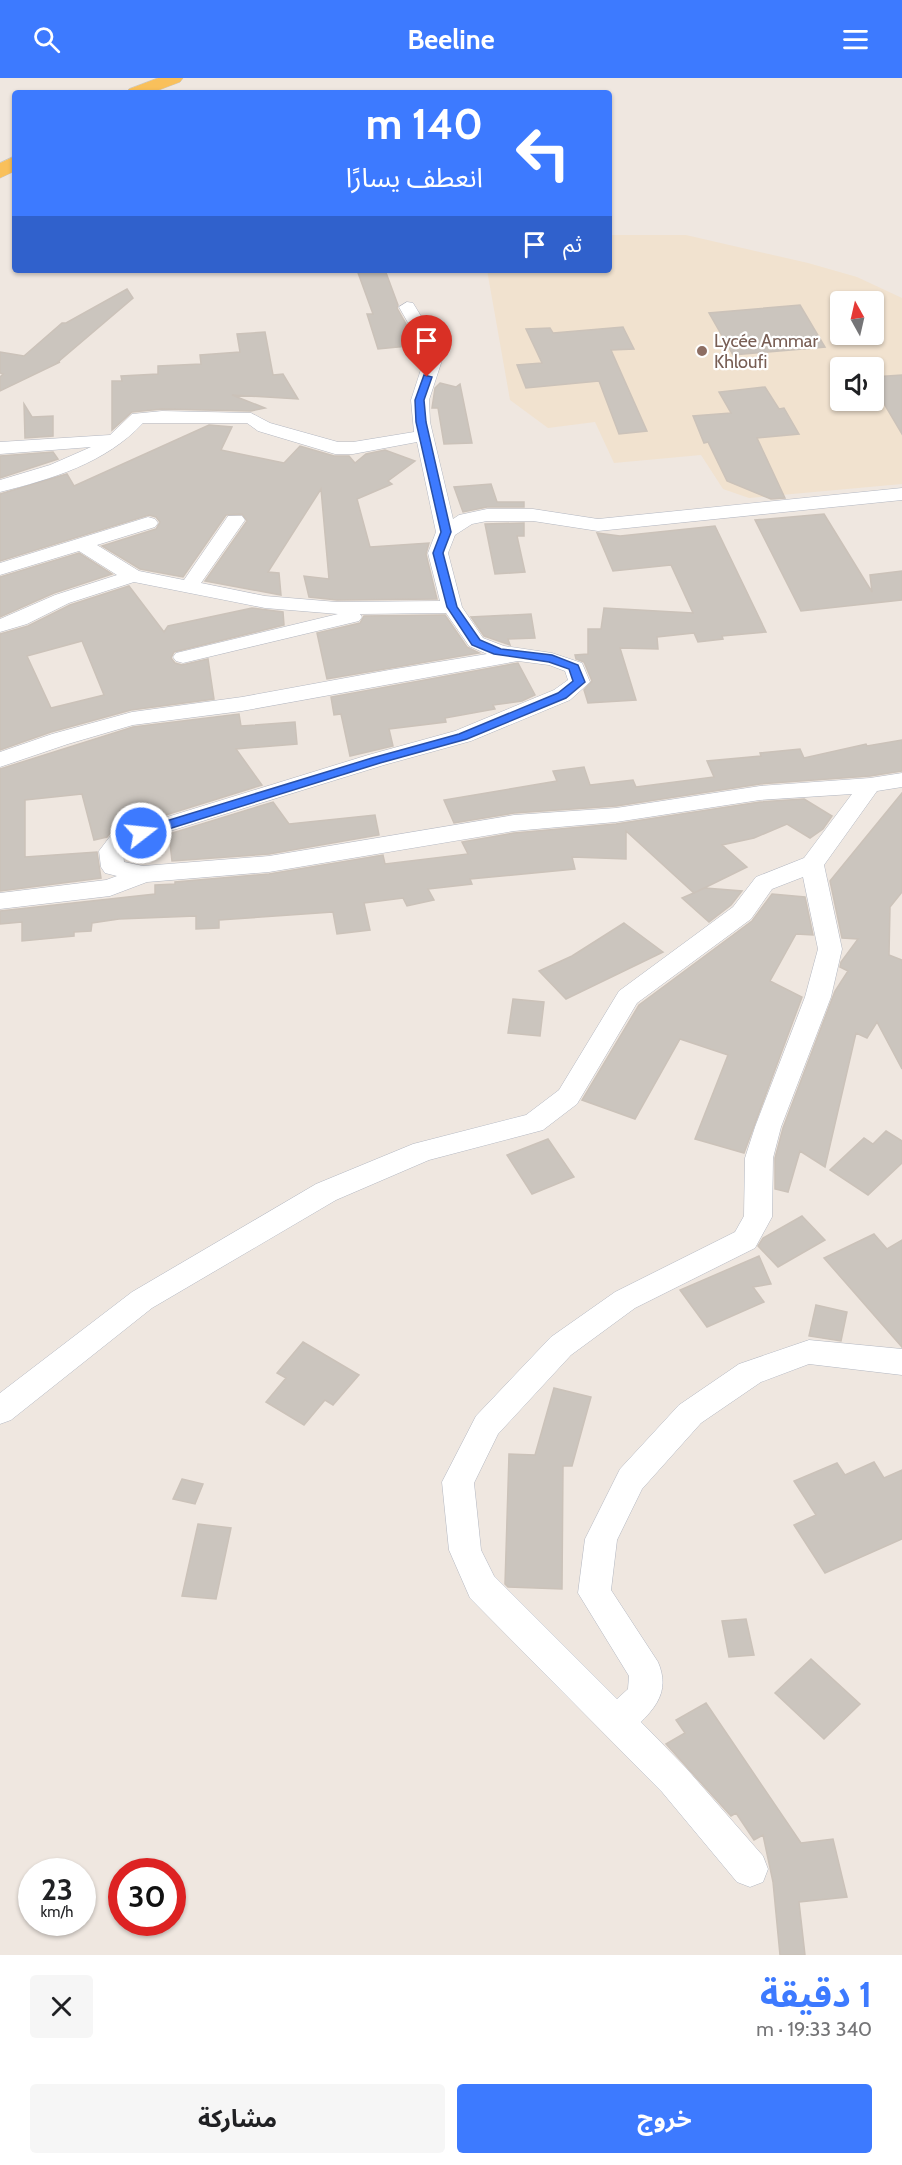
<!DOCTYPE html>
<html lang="ar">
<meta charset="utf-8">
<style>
body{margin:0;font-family:Cabin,"Noto Sans Arabic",sans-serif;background:#f6f6f6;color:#202124;direction:rtl;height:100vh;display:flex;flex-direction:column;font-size:22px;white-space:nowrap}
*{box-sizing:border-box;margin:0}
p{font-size:20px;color:#757577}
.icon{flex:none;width:33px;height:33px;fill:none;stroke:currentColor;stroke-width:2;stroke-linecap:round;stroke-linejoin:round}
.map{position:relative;height:1877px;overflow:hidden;direction:ltr}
.sheet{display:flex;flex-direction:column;background:#fff;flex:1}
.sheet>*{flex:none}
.banner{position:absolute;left:12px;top:12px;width:600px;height:183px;border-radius:6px;box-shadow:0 2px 4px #0004;direction:rtl;background:#3d7aff;color:#fff;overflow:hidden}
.needle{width:39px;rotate:352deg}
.tools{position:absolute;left:830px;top:213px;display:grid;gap:12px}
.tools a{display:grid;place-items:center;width:54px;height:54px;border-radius:6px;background:#fff;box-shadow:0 2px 4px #0004;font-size:30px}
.speed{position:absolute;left:18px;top:1780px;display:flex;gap:12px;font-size:30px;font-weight:700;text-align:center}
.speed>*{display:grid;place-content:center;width:78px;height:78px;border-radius:50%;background:#fff;box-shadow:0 2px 4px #0004;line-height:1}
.speed small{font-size:15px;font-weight:400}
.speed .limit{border:9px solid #d22;background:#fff;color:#111}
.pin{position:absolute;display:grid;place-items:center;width:51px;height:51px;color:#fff;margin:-62px -26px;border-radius:50% 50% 50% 0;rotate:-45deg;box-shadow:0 0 6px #0007}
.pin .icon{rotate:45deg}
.me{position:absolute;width:66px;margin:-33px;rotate:74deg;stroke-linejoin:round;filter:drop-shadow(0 0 4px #0008)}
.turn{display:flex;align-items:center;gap:21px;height:126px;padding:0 30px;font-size:27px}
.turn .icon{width:78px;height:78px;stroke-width:2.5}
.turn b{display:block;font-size:42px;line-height:51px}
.then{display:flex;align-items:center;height:57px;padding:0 30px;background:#0003;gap:12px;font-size:22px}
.round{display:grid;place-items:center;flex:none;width:63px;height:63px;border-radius:6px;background:#f6f6f6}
.head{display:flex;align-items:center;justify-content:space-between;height:102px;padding:0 30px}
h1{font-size:36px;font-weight:700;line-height:45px;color:#3d7aff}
.action{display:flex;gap:12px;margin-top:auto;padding:12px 30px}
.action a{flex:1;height:69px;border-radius:6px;background:#3d7aff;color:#fff;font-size:24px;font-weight:700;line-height:69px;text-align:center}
.action a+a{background:#f6f6f6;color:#202124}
header{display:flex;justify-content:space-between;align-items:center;height:78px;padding:0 30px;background:#3d7aff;color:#fff;font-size:27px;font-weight:700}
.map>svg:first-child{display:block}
</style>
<header><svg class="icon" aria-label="menu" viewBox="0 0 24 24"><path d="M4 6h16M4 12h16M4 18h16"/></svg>Beeline<svg class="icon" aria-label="search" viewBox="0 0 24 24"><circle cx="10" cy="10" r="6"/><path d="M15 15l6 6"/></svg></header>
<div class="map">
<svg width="902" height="1877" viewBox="0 0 902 1877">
<rect width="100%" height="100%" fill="#efe7e0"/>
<!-- education -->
<path fill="#f1e2cf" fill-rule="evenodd" d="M609,157H686L808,185L857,199L902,220V406L749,420L723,411L701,377L614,385L595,344L548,350L510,322L487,192H609ZM840,224H873V256H840ZM840,290H873V322H840Z"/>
<!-- building -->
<path fill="#cbc5be" stroke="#cbc2b9" stroke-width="1.5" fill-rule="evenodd" d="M357,192H385L398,227L397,230L418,267L378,271L367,236H373Z
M127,211L133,220L58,284H60L0,313V299L3,296L0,295V274L24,278L62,245H66Z
M800,227L825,269L733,277L709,235Z
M623,249L634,271L611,272L647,353L619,356L599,303L526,310L517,287L542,285L526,251L550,250L553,255Z
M265,254L273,297L283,296L298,321L232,317L265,330L251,333L162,331L132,334L112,352V303H122L121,298L158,296V288L201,286L200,277L240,274L237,256Z
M902,297V356L873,307V299Z
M440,305L456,309L460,306L472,365L444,366L438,330H432L435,310Z
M765,309L779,331L784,330L799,356L757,360L785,420L771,421L727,403L708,364L704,365L693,338L731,335L719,314Z
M24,326L32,339L53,338V358L25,360Z
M209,347L232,349L221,372L284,385L300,368L334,378H349L355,385L366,376L385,372L415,383L388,403L392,406L357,421L370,469L429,465L426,476L437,521L337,522L309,519L304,498L329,501L321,411L268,494L279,495L281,517L205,503L247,443L242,436L226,437L183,499L140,491L102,468L156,451L160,444L156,439L149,437L0,483V416L67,396L74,408Z
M53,374L58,381L0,400V378Z
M491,406L497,424H524V429H487L463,434L454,409Z
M824,436L872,514L870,497L902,493V522L801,533L755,442Z
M524,445V458H517L525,494L495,496L485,446Z
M715,448L766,554L722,558L723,561L698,564L694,555L657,559L658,571L620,570L636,622L588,625L584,612L592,603L584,584L576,581L575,577L588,576V551H601L604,530L693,535L671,487L613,493L597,455L620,458Z
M79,475L112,496L54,515L0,539V499Z
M129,508L164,554L168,548L252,530L283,534L284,547L174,574L171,580L175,585L182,587L208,581L214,621L131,632L51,654L0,672V556L28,548L70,527ZM82,563L104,617L51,630L27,578Z
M531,536L535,560L508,561L510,567L484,558L471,539Z
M445,537L467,569L479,575L327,601L317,555L360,545L364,538Z
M518,585L535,617L522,623L493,627L495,631L445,640L446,644L389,651L393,668L350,678L341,636L334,637L331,619Z
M239,636L241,648L295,644L297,666L236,671L262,707L111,754L107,759L94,762L82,716L25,722V779L97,774L101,800L0,813V691L133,649Z
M902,662V693L870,698L760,706L616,728L514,735L454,745L444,722L557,703L553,693L584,689L590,707L633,702L636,709L714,699L707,683L761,678L760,675L800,671L804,680L866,666L867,668Z
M902,715V814L890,829L889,877L902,882V991L877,944L867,960L856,955L825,1089L800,1073L788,1114L775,1111V1080L783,1050L835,913L848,893L840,889L841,884L858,861L842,860L830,803Z
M804,721L832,738L823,751L810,760L787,746L754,760L722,767L747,789L694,815L626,753V781L572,779L575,791L470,801L472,806L428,811L434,822L407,828L403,820L364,825L370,852L337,856L333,834L219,842V850L196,851V838L119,841L92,845L91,853L74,854V858L22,863V844L0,846V833L155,816V807L175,806V804L269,796L383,777L385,786L468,776L462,764L514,755L616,746L760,724Z
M273,724L289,746L375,737L379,757L269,776L172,783L169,756Z
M705,810L742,813L731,827L709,844L682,820Z
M772,816L805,819L813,857L796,856L770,903L802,919L744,1075L695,1061L728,977L680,961L635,1041L582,1022L639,927L752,843Z
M624,845L663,874L566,921L539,893L572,878Z
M513,921L544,924L540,958L508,955Z
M886,1053L902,1063V1085L868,1117L830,1092L864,1060L873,1066Z
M548,1061L574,1099L532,1116L507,1077Z
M802,1138L825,1162L778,1189L758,1168L763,1160Z
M874,1156L887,1171L902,1162V1269L824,1180Z
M759,1178L771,1206L753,1209L764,1224L707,1249L680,1212Z
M816,1227L847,1234L841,1263L809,1258Z
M303,1264L359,1297L333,1327L325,1322L304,1347L266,1324L286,1300L277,1295Z
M554,1310L591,1319L572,1388H563L562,1511L508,1509L505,1506L509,1376L535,1377Z
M874,1384L884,1400L902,1392V1461L825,1495L794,1447L816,1437L794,1403L837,1385L845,1397Z
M182,1401L203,1406L195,1426L173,1421Z
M198,1446L231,1450L216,1521L182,1518Z
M746,1541L754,1577L729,1579L722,1543Z
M811,1581L860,1626L824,1661L775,1615Z
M706,1625L801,1765L833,1761L847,1819L799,1824L805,1877H780L773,1804L763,1757L754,1762L736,1735L731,1738L666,1666L685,1655L676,1642Z"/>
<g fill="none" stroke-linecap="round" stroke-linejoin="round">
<!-- street casing -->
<g stroke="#b3b7c1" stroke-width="1">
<path id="street" d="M407,224L413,225L444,276L429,322L430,344L453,441L459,437L487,431H533L598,441L902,410V422L598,453L533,443H487L472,446L455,457L448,475L462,529L483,560L504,568L552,575L582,585L590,604L570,622L471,663L384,687L128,766L123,774L124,784L143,788L269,778L514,737L616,730L760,708L870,700L902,695V709L877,713L824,787L842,871L831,919L781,1049L773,1080L772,1139L755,1170L635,1230L571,1277L498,1356L474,1405L481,1472L494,1498L617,1621L628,1611L629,1598L578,1515L585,1461L620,1391L679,1327L739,1286L809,1262L902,1271V1297L809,1286L761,1304L701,1345L642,1411L617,1462L611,1512L658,1584C669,1610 659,1626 641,1644L686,1690L763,1778L768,1791L763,1804L750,1809L737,1804L662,1714L470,1520L449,1472L442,1404L476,1338L551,1259L615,1214L735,1154L744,1138L745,1080L755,1049L805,919L818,871L803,799L772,811L751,841L637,925L577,1026L543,1052L429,1082L336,1122L152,1230L11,1342L0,1346V1315L132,1214L316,1106L413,1066L526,1037L559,1012L619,913L733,829L756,799L804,780L852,716L760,722L616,744L514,753L269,794L147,804L110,818L0,831V815L106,802L117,798L105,795L101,789L99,773L112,756L368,677L455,653L554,612L568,602L565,593L549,587L518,583L242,633L133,647L68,666L0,689V674L52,656L132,634L242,619L389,592L487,576L469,568L446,535L360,536L362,539L359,543L183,585L176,583L173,579L176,575L338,536L265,530L134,504L69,525L27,546L0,554V541L55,517L117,497L79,473L0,497V485L148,439L155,441L158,445L155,449L97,467L139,493L184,502L228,438H242L245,442L201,505L265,518L337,524L440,523L428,475L436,454L417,364L353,376H335L258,353L247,345H143C106,385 52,401 0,414V402L50,387L91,369L0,376V364L110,357L132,336L162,333L251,335L270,345L338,364H353L414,354L411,322L426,276L399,229Z"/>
</g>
<!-- primary casing -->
<g stroke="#c8c8c8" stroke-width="1">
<path id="primary" d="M158,0H183L180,4L151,15H126L129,11Z
M15,78V93L0,100V85Z"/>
</g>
<!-- street -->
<use href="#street" fill="#fff" fill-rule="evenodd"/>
<!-- primary -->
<use href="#primary" fill="#f9c05b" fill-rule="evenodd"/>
</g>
<!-- route -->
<path fill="#3d7aff" stroke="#284fa6" stroke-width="1.5" d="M424,297L432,299L424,322L426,344L451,454L443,475L457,529L480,562L501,571L552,577L578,587L585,604L566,620L467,661L380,685L146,758H137L135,755L137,752L372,680L459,656L558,615L573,603L569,591L549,584L494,576L472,567L447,529L433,475L441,454L416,344L415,322Z"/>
<!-- markers -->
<circle fill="#8d6e63" stroke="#fff" stroke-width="2" cx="702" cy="273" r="6"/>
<g text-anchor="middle" stroke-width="4.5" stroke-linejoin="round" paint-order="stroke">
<!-- far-education labels -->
<g font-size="18" fill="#785e54" stroke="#fff" text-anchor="start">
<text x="714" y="269">Lycée Ammar<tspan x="714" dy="21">Khloufi</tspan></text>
</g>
</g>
</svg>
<div class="tools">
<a><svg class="needle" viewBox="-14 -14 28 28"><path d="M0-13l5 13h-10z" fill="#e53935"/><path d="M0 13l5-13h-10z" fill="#757577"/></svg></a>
<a><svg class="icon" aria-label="sound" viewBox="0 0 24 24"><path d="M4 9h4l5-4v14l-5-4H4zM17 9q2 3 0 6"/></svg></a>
</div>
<div class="speed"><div>23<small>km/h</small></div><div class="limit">30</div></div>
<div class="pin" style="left:427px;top:299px;background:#d93025"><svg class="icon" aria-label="arrive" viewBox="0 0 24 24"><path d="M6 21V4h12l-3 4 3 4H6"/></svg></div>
<svg class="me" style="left:141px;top:755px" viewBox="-20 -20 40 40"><circle r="17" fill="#3d7aff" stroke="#fff" stroke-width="3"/><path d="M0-11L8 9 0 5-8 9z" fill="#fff"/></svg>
<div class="banner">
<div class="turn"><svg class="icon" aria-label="left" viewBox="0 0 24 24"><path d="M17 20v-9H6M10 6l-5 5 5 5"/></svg><div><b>140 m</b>انعطف يسارًا</div></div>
<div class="then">ثم<svg class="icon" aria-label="arrive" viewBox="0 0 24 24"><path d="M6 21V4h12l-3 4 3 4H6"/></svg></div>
</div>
</div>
<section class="sheet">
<div class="head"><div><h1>1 دقيقة</h1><p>340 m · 19:33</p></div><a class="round"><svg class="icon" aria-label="close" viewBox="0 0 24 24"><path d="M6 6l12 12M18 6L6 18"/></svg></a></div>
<div class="action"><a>خروج</a><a>مشاركة</a></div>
</section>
